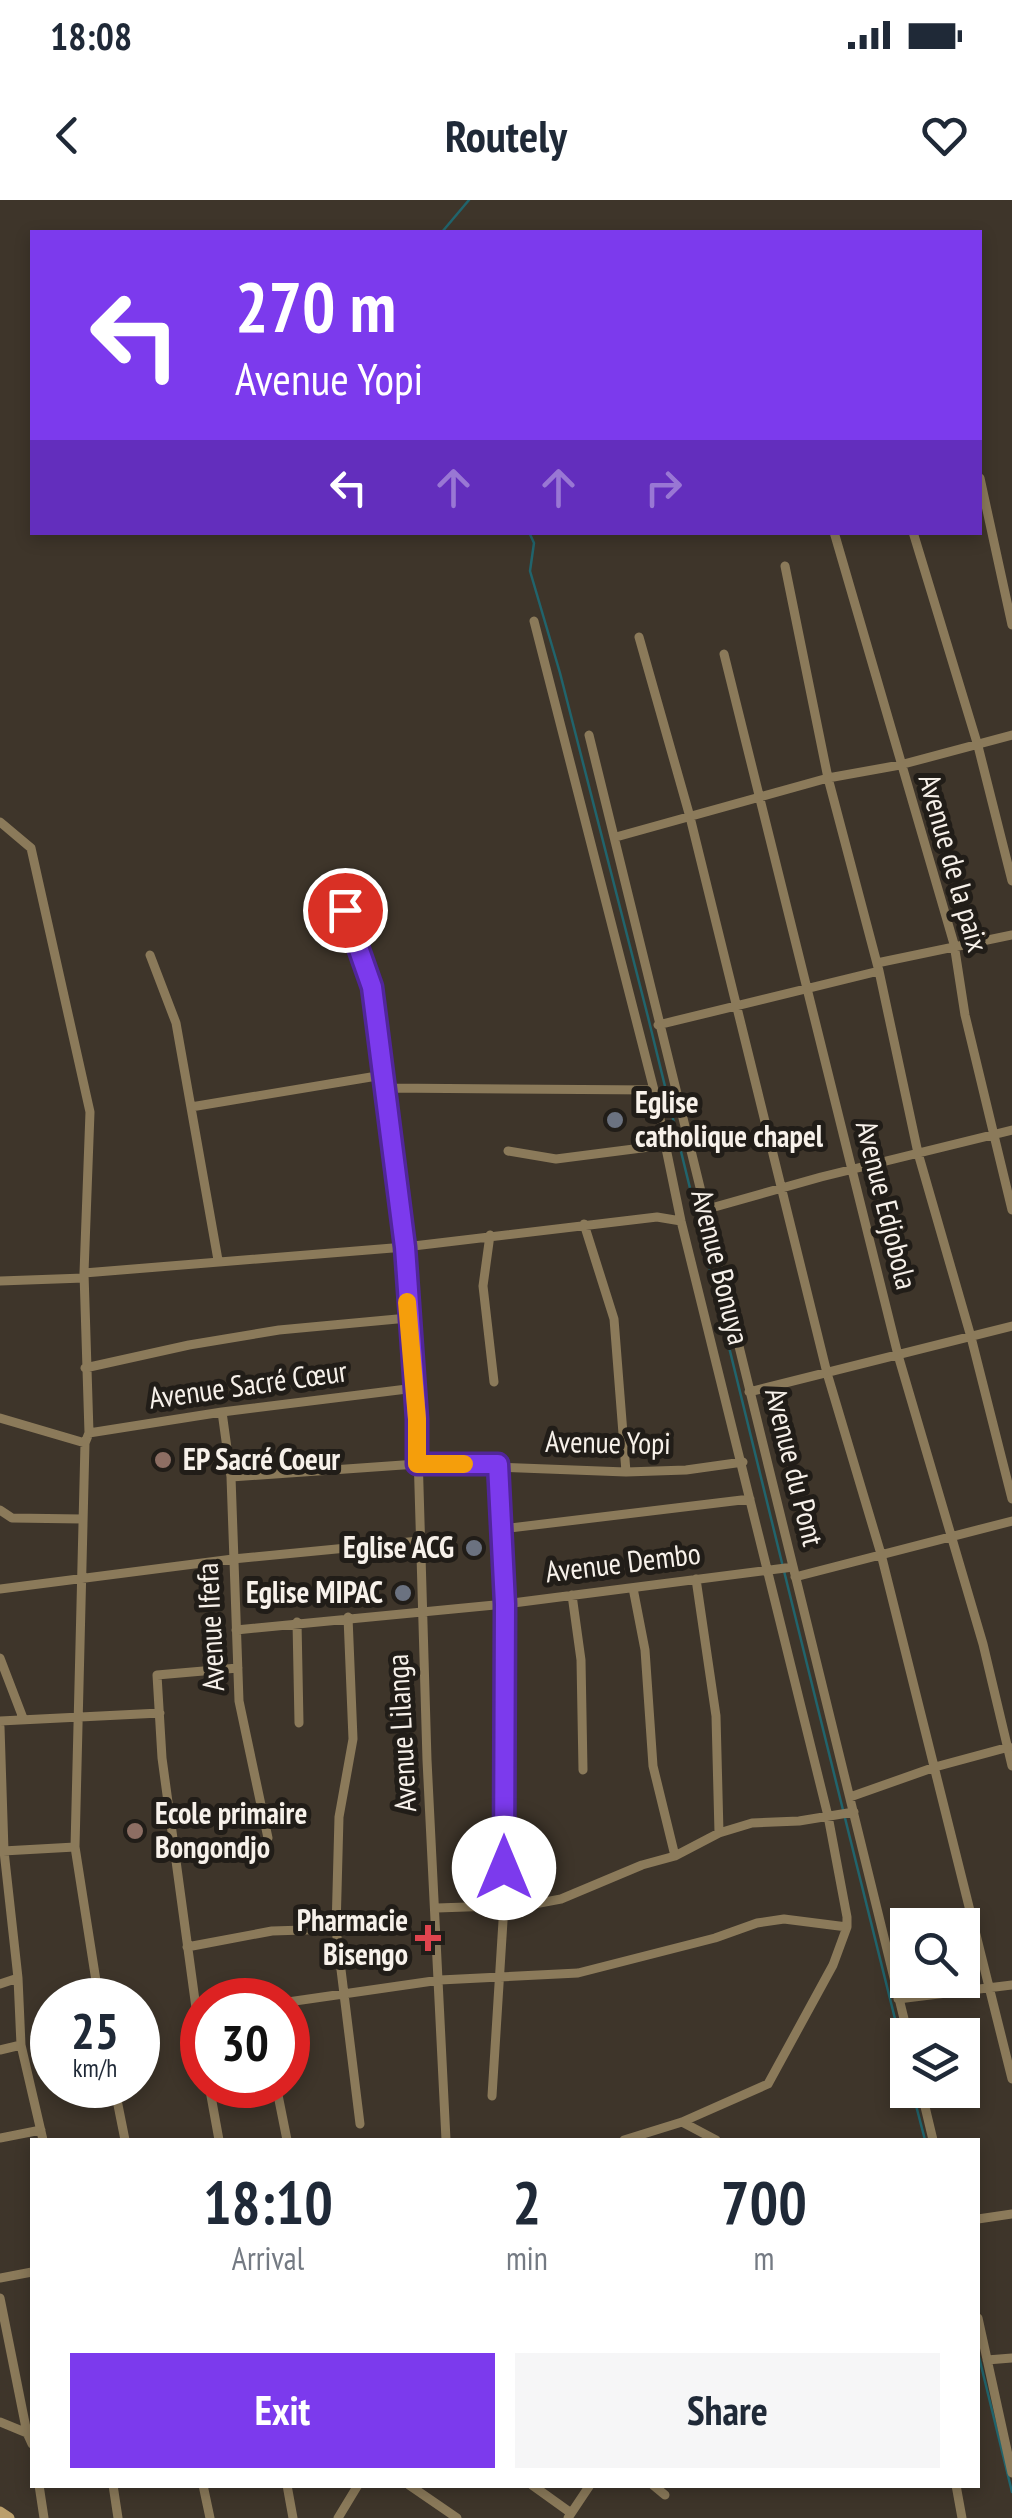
<!DOCTYPE html>
<meta charset="utf-8">
<style>
body{margin:0;font-family:"PT Sans Narrow",sans-serif;background:#f6f6f7;color:#1f2937;height:100vh;display:flex;flex-direction:column;font-size:38px;white-space:nowrap}
*{box-sizing:border-box;margin:0}
p{font-size:32px;color:#747a83}
.icon{flex:none;width:55px;height:55px;fill:none;stroke:currentColor;stroke-width:2;stroke-linecap:round;stroke-linejoin:round}
.map{position:relative;flex:1;overflow:hidden}
.panel{position:absolute;left:30px;top:1938px;width:950px;height:350px;display:flex;flex-direction:column;background:#fff;border-radius:0px;box-shadow:0 5px 15px #0003}
.panel>*{flex:none}
.hud{position:absolute;left:30px;top:30px;width:952px;height:305px;border-radius:0px;box-shadow:0 5px 15px #0003;background:#7c3aed;color:#fff;overflow:hidden}
.controls{position:absolute;left:890px;top:1708px;display:grid;gap:20px}
.controls a{display:grid;place-items:center;width:90px;height:90px;border-radius:0px;background:#fff;box-shadow:0 5px 15px #0003;font-size:50px}
.speed{position:absolute;left:30px;top:1778px;display:flex;gap:20px;font-size:50px;font-weight:700;text-align:center}
.speed>*{display:grid;place-content:center;width:130px;height:130px;border-radius:50%;background:#fff;box-shadow:0 5px 15px #0003;line-height:1}
.speed small{font-size:25px;font-weight:400}
.speed .limit{border:15px solid #d22;background:#fff;color:#111}
.pin{position:absolute;display:grid;place-items:center;width:85px;height:85px;color:#fff;margin:-42px;border:5px solid #fff;border-radius:50%;box-shadow:0 2px 10px #0007}
.me{position:absolute;width:110px;margin:-55px;rotate:0deg;stroke-linejoin:round;filter:drop-shadow(0 0 8px #0008)}
.turn{display:flex;align-items:center;gap:35px;height:210px;padding:0 40px;font-size:45px}
.turn .icon{width:130px;height:130px;stroke-width:2.5}
.turn b{display:block;font-size:70px;line-height:85px}
.lanes{display:flex;align-items:center;height:95px;padding:0 40px;background:#0003;justify-content:center;gap:50px;direction:ltr}
.lanes .off{opacity:.35}
.eta{display:flex;justify-content:space-evenly;align-items:center;height:170px;text-align:center}
.eta b{font-size:60px;font-weight:700;line-height:70px}
.button{display:flex;gap:20px;margin-top:auto;padding:20px 40px}
.button a{flex:1;height:115px;border-radius:0px;background:#7c3aed;color:#fff;font-size:40px;font-weight:700;line-height:115px;text-align:center}
.button a+a{background:#f6f6f7;color:#1f2937}
.status{display:flex;justify-content:space-between;align-items:center;height:70px;padding:0 50px;background:#fff;direction:ltr}
.status svg{height:28px;fill:currentColor}
header{display:flex;justify-content:space-between;align-items:center;height:130px;padding:0 40px;background:#fff;font-size:45px;font-weight:700}
.map>svg:first-child{display:block}
</style>
<div class="status"><b>18:08</b><svg viewBox="0 0 49 12"><path d="M0 12V9h3v3zM5 12V6h3v6zM10 12V3h3v9zM15 12V0h3v12zM26 1h20v11H26zM47 4h2v5h-2z"/></svg></div>
<header><svg class="icon" aria-label="back" viewBox="0 0 24 24"><path d="M15 5l-7 7 7 7"/></svg>Routely<svg class="icon" aria-label="heart" viewBox="0 0 24 24"><path d="M12 20l-8-8c-3-5 5-10 8-4 3-6 11-1 8 4z"/></svg></header>
<div class="map">
<svg width="1012" height="2318" viewBox="0 0 1012 2318">
<rect width="100%" height="100%" fill="#3e352a"/>
<g fill="none" stroke-linecap="round" stroke-linejoin="round">
<!-- stream -->
<path stroke="#21646c" stroke-width="2.5" d="M442,32L469,0
M529,332L534,343L530,371L560,473L648,817L782,1363
M784,1371L843,1610
M845,1618L908,1871
M912,1890L925,1940
M978,2153L1012,2292"/>
<!-- street -->
<path stroke="#8b7a5a" stroke-width="9" d="M980,278L1012,425
M834,332L954,744L965,815L1012,1010
M913,332L978,546L1012,681
M785,366L828,578L879,771L918,953L971,1137L1012,1299
M534,421L654,890L681,1021L828,1616L847,1717V1727L833,1765L768,1884L682,1922L624,1940
M639,437L690,617L827,1173L881,1354L1012,1879
M724,454L898,1155L983,1444L1012,1566
M589,535L908,1835
M0,622L31,648L90,912L84,1073L89,1233L85,1243L75,1647L99,1800
M616,637L828,578L900,565L1012,535
M345,711L372,787L405,1047L417,1219L427,1560L446,1940
M150,755L176,823L218,1060
M877,763L1012,735
M658,825L879,771
M385,888L654,890
M191,907L383,875
M508,951L556,959L665,945
M704,1010L821,977L1012,930
M584,1024L614,1119L626,1272
M490,1035L483,1086L494,1182
M84,1073L405,1047L657,1017L681,1021
M0,1081L84,1078
M85,1168L189,1145L279,1130L408,1118
M749,1192L1012,1126
M222,1212L231,1277L239,1501L268,1638
M0,1218L85,1243
M89,1233L222,1212L415,1188
M231,1277L417,1264L626,1272L686,1270L743,1262
M0,1310L12,1318L82,1319
M502,1329L750,1299
M795,1377L1012,1321
M696,1379L716,1516L719,1633
M633,1388L645,1450L653,1566L675,1656
M0,1389L233,1359L419,1341
M572,1395L581,1460L583,1570
M348,1417L353,1539L339,1617L336,1729L360,1924
M297,1422L299,1523
M236,1430L505,1404L793,1367
M0,1458L23,1518
M0,1521L160,1513
M0,1527L4,1651L18,1778L21,1845L43,1940
M850,1597L935,1567L1009,1547
M3,1651L75,1647
M437,1708L529,1705L561,1699L642,1665L675,1656L719,1633L752,1623L799,1621L854,1612
M187,1747L272,1731L336,1729
M0,1784L18,1778
M898,1799L1012,1785
M288,1802L440,1780L578,1773L715,1738L757,1723L784,1719L847,1727
M0,1850L21,1845
M202,1852L162,1558L157,1475L238,1468
M114,1885L125,1940
M209,1885L219,1940
M276,1885L287,1940
M921,1890L933,1940
M492,1896L504,1705L505,1404L498,1265
M682,1922L716,1940
M0,1938L41,1930
M978,2019L1012,2014
M0,2078L32,2072
M0,2098L27,2233L32,2244
M978,2118L1012,2273
M987,2160L1012,2158
M0,2222L27,2233
M39,2285L44,2318
M113,2285L118,2318
M203,2285L210,2318
M287,2285L293,2318
M409,2285L457,2318
M532,2285L571,2313
M653,2285L665,2295
M956,2285L962,2318
M338,2318L358,2285
M568,2318L590,2285"/>
<!-- secondary -->
<path stroke="#bb9f6c" stroke-width="11" d="M0,2312L9,2318"/>
</g>
<g fill="none" stroke-linecap="round" stroke-linejoin="round">
<!-- route casing -->
<g stroke="#51269a" stroke-width="25">
<path id="route" d="M345,710L372,787L405,1047L417,1219V1264H498L505,1404L504,1668"/>
</g>
<!-- route -->
<use href="#route" stroke="#7c3aed" stroke-width="18"/>
<!-- slow -->
<path stroke="#f59e0b" stroke-width="18" d="M407,1102L417,1219V1264H464"/>
</g>
<!-- markers -->
<g fill="#6b7280" stroke="#211d18" stroke-width="4">
<circle cx="615" cy="920" r="10"/>
<circle cx="474" cy="1348" r="10"/>
<circle cx="403" cy="1393" r="10"/>
</g>
<g fill="#8d6e63" stroke="#211d18" stroke-width="4">
<circle cx="163" cy="1260" r="10"/>
<circle cx="135" cy="1631" r="10"/>
</g>
<path fill="#e0444e" stroke="#211d18" stroke-width="4" d="M423 1723h10v10h10v10h-10v10h-10v-10h-10v-10h10z"/>
<g text-anchor="middle" stroke-width="10" stroke-linejoin="round" paint-order="stroke">
<!-- street labels -->
<g font-size="30" fill="#f7f1ea" stroke="#211d18">
<text transform="translate(953 663) rotate(74)" y="10">Avenue de la paix</text>
<text transform="translate(886 1005) rotate(76)" y="10">Avenue Edjobola</text>
<text transform="translate(720 1067) rotate(76)" y="10">Avenue Bonuya</text>
<text transform="translate(248 1185) rotate(-8)" y="10">Avenue Sacré Cœur</text>
<text transform="translate(608 1243) rotate(1)" y="10">Avenue Yopi</text>
<text transform="translate(794 1267) rotate(76)" y="10">Avenue du Pont</text>
<text transform="translate(623 1363) rotate(-7)" y="10">Avenue Dembo</text>
<text transform="translate(211 1427) rotate(-93)" y="10">Avenue Ifefa</text>
<text transform="translate(402 1533) rotate(-93)" y="10">Avenue Lilanga</text>
</g>
<!-- poi labels -->
<g font-size="30" font-weight="bold" fill="#f7f1ea" stroke="#211d18" text-anchor="start">
<text x="635" y="913">Eglise<tspan x="635" dy="34">catholique chapel</tspan></text>
<text x="183" y="1270">EP Sacré Coeur</text>
<text x="454" y="1358" text-anchor="end">Eglise ACG</text>
<text x="383" y="1403" text-anchor="end">Eglise MIPAC</text>
<text x="155" y="1624">Ecole primaire<tspan x="155" dy="34">Bongondjo</tspan></text>
<text x="408" y="1731" text-anchor="end">Pharmacie<tspan x="408" dy="34">Bisengo</tspan></text>
</g>
</g>
</svg>
<div class="controls">
<a><svg class="icon" aria-label="search" viewBox="0 0 24 24"><circle cx="10" cy="10" r="6"/><path d="M15 15l6 6"/></svg></a>
<a><svg class="icon" aria-label="layers" viewBox="0 0 24 24"><path d="M12 4l9 5-9 5-9-5zM3 14l9 5 9-5"/></svg></a>
</div>
<div class="speed"><div>25<small>km/h</small></div><div class="limit">30</div></div>
<div class="pin" style="left:345px;top:710px;background:#d93025"><svg class="icon" aria-label="arrive" viewBox="0 0 24 24"><path d="M6 21V4h12l-3 4 3 4H6"/></svg></div>
<svg class="me" style="left:504px;top:1668px" viewBox="-20 -20 40 40"><circle r="19" fill="#fff"/><path d="M0-13L10 11 0 6-10 11z" fill="#7c3aed"/></svg>
<div class="hud">
<div class="turn"><svg class="icon" aria-label="left" viewBox="0 0 24 24"><path d="M17 20v-9H6M10 6l-5 5 5 5"/></svg><div><b>270 m</b>Avenue Yopi</div></div>
<div class="lanes"><svg class="icon" aria-label="left" viewBox="0 0 24 24"><path d="M17 20v-9H6M10 6l-5 5 5 5"/></svg><svg class="icon off" aria-label="ahead" viewBox="0 0 24 24"><path d="M12 20V5M6 11l6-6 6 6"/></svg><svg class="icon off" aria-label="ahead" viewBox="0 0 24 24"><path d="M12 20V5M6 11l6-6 6 6"/></svg><svg class="icon off" aria-label="right" viewBox="0 0 24 24"><path d="M7 20v-9h11M14 6l5 5-5 5"/></svg></div>
</div>
<section class="panel">
<div class="eta">
<div><b>18:10</b><p>Arrival</p></div>
<div><b>2</b><p>min</p></div>
<div><b>700</b><p>m</p></div>
</div>
<div class="button"><a>Exit</a><a>Share</a></div>
</section>
</div>
